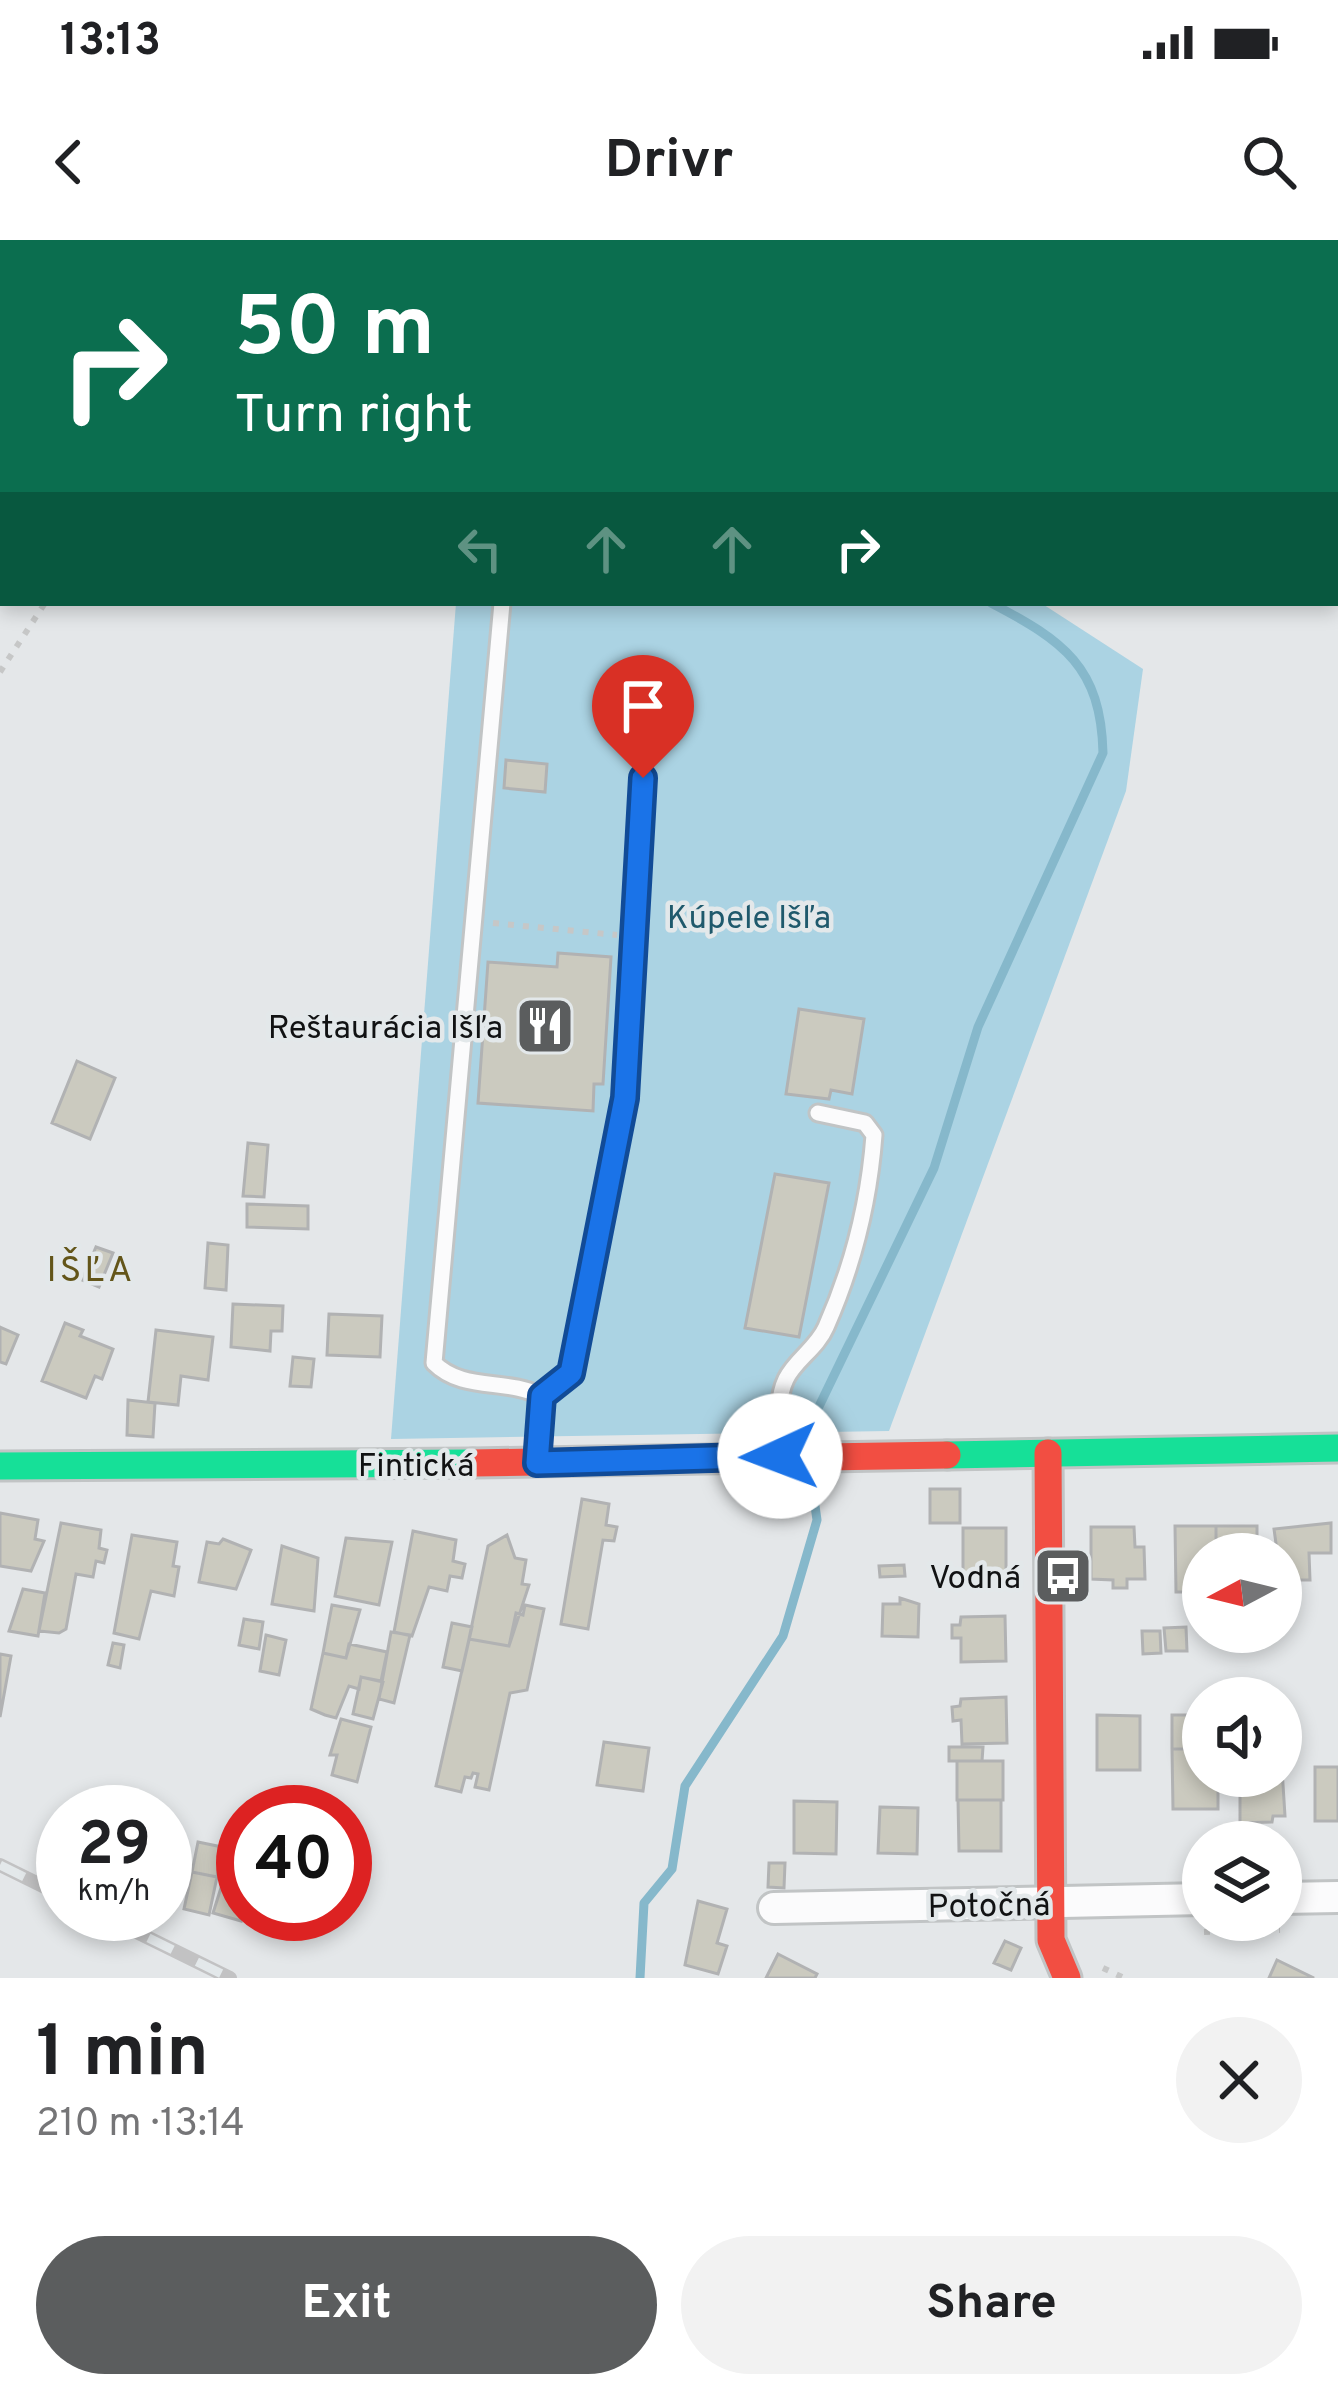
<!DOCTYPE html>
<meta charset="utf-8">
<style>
body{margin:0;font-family:Overpass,sans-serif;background:#f2f2f2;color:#202124;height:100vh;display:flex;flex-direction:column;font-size:45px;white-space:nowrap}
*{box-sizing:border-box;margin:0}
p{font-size:39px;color:#757577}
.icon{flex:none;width:66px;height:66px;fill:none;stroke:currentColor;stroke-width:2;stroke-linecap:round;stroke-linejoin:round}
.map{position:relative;height:1738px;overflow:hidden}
.drawer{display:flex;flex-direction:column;background:#fff;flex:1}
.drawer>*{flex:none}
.banner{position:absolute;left:0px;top:0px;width:1338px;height:366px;box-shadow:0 6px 18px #0003;background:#0b6e4f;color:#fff;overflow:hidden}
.needle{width:78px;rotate:263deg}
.fabs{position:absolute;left:1182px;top:1293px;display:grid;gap:24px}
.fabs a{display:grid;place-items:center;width:120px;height:120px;border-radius:50%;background:#fff;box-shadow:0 6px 18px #0003;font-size:60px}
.speed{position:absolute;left:36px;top:1545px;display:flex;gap:24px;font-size:60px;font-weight:700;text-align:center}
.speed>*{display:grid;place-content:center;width:156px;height:156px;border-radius:50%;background:#fff;box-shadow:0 6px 18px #0003;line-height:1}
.speed small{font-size:30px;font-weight:400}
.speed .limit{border:18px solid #d22;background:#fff;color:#111}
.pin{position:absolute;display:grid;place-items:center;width:102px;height:102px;color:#fff;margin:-123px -51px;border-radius:50% 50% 50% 0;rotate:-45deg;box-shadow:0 0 12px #0007}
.pin .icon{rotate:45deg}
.me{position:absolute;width:132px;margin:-66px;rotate:268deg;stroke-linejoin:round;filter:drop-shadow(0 0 9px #0008)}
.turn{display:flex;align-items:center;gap:42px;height:252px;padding:0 36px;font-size:54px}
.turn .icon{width:156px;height:156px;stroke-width:2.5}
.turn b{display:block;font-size:84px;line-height:102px}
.lanes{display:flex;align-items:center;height:114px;padding:0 36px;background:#0003;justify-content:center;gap:60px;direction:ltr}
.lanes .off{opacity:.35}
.round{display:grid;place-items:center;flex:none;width:126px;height:126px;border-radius:63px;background:#f2f2f2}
.headline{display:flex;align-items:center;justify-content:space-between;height:204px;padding:0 36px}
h1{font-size:72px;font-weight:700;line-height:90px}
.button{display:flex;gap:24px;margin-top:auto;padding:24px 36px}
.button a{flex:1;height:138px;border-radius:72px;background:#5b5d5e;color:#fff;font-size:48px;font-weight:700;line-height:138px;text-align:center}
.button a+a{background:#f2f2f2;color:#202124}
.status{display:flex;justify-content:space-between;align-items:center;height:84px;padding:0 60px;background:#fff;direction:ltr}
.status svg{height:33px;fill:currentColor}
header{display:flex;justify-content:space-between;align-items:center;height:156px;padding:0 36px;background:#fff;font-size:54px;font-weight:700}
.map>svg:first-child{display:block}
</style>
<div class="status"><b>13:13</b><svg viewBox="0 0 49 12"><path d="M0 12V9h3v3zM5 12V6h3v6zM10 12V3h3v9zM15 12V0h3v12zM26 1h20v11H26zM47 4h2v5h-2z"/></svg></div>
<header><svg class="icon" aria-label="back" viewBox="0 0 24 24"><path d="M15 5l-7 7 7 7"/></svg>Drivr<svg class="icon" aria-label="search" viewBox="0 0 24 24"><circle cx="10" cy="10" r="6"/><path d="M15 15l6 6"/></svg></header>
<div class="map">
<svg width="1338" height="1738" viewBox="0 0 1338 1738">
<rect width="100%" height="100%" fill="#e4e7e9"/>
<!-- green -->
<path fill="#abd3e3" d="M456,363H1041L1143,429L1126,551L889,1191L391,1199Z"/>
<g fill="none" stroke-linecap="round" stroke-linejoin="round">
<!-- stream -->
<path stroke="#86b8cb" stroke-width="9" d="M811,1183L934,928L978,787L1103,513C1101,427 1064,401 991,363
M640,1738L644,1663L672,1629L685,1546L783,1396L817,1280L813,1252"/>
</g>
<!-- building -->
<path fill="#cbcabf" stroke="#b1b2b3" stroke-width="3" d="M506,520L547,524L545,552L504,548Z
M558,713L611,717L603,844H594L593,871L478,863L488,722L557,727Z
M799,769L864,779L852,854L831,850L829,859L786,854Z
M77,821L115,838L90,899L52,883Z
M248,903L268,905L264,957L243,956Z
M775,934L829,943L799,1097L745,1088Z
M247,964L308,966V989L247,987Z
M208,1003L228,1005L226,1050L205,1048Z
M96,1007L113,1013L99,1047L82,1040Z
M233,1064L283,1066L282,1091H271L270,1111L231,1107Z
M329,1074L382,1076L380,1117L327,1115Z
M65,1083L83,1090L80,1096L113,1109L102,1139L95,1136L86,1158L42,1141Z
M0,1087L18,1095L6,1124L0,1122Z
M156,1090L213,1097L208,1140L181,1136L178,1165L148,1162Z
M293,1117L314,1119L311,1147L290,1146Z
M128,1160L155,1163L153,1197L127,1195Z
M930,1249H960V1283H930Z
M582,1259L609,1264L606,1285L617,1287L614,1301L603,1300L588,1389L561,1384Z
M0,1273L38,1280L35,1299L44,1301L31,1331L0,1326Z
M61,1283L101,1290L99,1308L107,1310L104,1323L96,1321L93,1337L76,1334L66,1389L59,1393L39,1391Z
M1331,1283V1313H1309L1310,1340H1281L1274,1289Z
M1175,1286H1216V1314H1203V1358V1352H1176Z
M1216,1286H1257V1314H1216Z
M1091,1287H1134L1135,1307H1144L1145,1339H1127V1348H1113V1340L1091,1339Z
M963,1288H1006V1334H963Z
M413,1291L456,1300L453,1321L465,1324L462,1338L450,1336L447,1351L429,1347L412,1396L394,1392Z
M132,1295L177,1302L173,1326L179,1327L174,1356L151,1351L139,1399L114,1393Z
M507,1295L515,1318L526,1320L522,1344L529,1345L509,1406L469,1399L488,1306Z
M346,1298L392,1302L379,1365L335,1356Z
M223,1299L251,1310L236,1349L199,1342L207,1302L219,1304Z
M282,1306L318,1318L314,1371L272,1364Z
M904,1325L905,1336L880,1337L879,1326Z
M23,1349L45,1353L38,1396L9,1391Z
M900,1358L919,1364L918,1397L882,1396L883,1364H900Z
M332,1365L360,1370L346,1418L323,1413Z
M525,1365L544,1369L527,1450L510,1453L489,1550L475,1547L478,1534L473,1533L471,1538L465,1537L461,1552L436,1546L469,1399L509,1406L516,1373L523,1375Z
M1005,1376L1006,1421L961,1422V1398H952V1385H960L961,1377Z
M244,1379L263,1382L259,1409L239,1405Z
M452,1383L472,1387L462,1431L443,1427Z
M1186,1387L1187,1411H1166L1164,1388Z
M1142,1391H1160L1161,1413L1143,1414Z
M391,1392L410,1395L394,1463L379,1459Z
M266,1395L286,1400L279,1435L260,1431Z
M113,1403L124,1405L120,1428L108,1425Z
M349,1404L387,1412L381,1441L361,1437L359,1449L349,1446L336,1478L325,1475L311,1469L323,1413L346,1418Z
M0,1414L11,1416L0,1477Z
M361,1437L383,1442L373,1479L353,1474Z
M1006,1457L1007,1503L962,1504L961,1480L953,1481L952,1467L960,1466L961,1459Z
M1097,1475L1140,1476V1530H1097Z
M1172,1475H1188L1189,1509H1172Z
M341,1479L371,1487L357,1542L332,1535L337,1515H330Z
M604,1502L649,1508L643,1551L597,1545Z
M949,1507H983L982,1521H949Z
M1172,1509H1198L1203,1536H1218V1569H1173Z
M1281,1513L1285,1576H1273L1272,1582L1240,1583V1536H1281Z
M957,1521H1003V1560H957Z
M1315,1527H1338V1581H1315Z
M958,1560H1001V1611H959Z
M794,1561L837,1562L836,1614L794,1613Z
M880,1567L918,1568L917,1614L878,1613Z
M198,1602L222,1607L217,1637L192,1632Z
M769,1623H785L784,1648L768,1647Z
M192,1632L217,1637L209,1675L184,1669Z
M226,1632L243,1635L241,1681L213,1673Z
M698,1661L727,1669L717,1703L727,1706L718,1734L685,1725Z
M1005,1701L1021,1708L1011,1730L994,1723Z
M778,1714L817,1734L815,1738H766Z
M1277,1720L1314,1738H1269Z"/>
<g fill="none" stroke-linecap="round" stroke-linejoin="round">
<!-- lane casing -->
<g stroke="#c1c4c5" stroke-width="21">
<path id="lane" d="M502,363L434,1123C463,1152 506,1138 541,1156L537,1221
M541,1156L571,1133L625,858L643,538
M780,1214C780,1190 775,1162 786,1139C795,1120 817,1108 826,1087C853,1026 869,962 874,895L865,883L818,873"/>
</g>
<!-- street casing -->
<g stroke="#c1c4c5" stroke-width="36">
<path id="street" d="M1281,1658L1338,1657
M774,1668L1203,1659"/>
</g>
<!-- fast casing -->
<g stroke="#c1c4c5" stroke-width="33">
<path id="fast" d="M947,1215L1338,1208
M0,1226L473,1223"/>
</g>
<!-- jam casing -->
<g stroke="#c1c4c5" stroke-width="33">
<path id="jam" d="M1048,1213L1051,1700L1067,1738
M473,1223L947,1215"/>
</g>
<!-- path -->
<path stroke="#c6c7c7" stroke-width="6" stroke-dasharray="6 9" stroke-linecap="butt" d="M284,3L286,0
M0,432L45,363
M493,683L617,695
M1204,1692L1280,1690
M1103,1728L1124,1738"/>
<!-- lane -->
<use href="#lane" stroke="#fbfbfc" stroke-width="15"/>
<!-- street -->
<use href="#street" stroke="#fbfbfc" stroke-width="30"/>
<!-- fast -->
<use href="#fast" stroke="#16e098" stroke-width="27"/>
<!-- jam -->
<use href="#jam" stroke="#f24e42" stroke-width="27"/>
<!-- rail casing -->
<g stroke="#c2c2c3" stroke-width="14">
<path id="rail" d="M0,1625L63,1656
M100,1674L230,1738"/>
</g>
<!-- rail -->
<use href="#rail" stroke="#e3e8ea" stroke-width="9" stroke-dasharray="27" stroke-linecap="butt"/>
</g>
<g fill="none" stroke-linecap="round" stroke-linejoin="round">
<!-- route casing -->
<g stroke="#114b97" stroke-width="30">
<path id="route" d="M643,538L625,858L571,1133L542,1156L537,1223L780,1216"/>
</g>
<!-- route -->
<use href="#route" stroke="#1a73e8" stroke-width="21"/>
</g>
<!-- icons -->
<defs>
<g id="restaurant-square" transform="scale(3)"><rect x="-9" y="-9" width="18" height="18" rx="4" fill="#5b5d5e" stroke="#e3e8ea"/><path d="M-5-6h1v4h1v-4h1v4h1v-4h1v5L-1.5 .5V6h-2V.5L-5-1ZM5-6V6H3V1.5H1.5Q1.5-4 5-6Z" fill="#fff"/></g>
<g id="bus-square" transform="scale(3)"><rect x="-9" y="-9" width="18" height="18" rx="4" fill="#5b5d5e" stroke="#e3e8ea"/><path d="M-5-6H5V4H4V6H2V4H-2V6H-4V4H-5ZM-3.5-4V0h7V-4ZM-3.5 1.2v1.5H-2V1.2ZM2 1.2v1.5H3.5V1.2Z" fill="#fff"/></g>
</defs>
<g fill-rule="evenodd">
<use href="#restaurant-square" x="545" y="786"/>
<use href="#bus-square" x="1063" y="1336"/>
</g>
<g text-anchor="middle" stroke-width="9" stroke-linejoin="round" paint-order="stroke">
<!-- park labels -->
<g font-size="33" fill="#1f596c" stroke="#e3e8ea">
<text x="749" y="688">Kúpele Išľa</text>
</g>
<!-- poi labels -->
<g font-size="33" fill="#111213" stroke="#e3e8ea" text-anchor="end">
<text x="503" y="798">Reštaurácia Išľa</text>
<text x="1021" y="1348">Vodná</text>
</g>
<!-- street labels -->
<g font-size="33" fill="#111213" stroke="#e3e8ea">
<text x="416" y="1236">Fintická</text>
<text transform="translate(989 1664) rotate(-1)" y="12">Potočná</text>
</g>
<!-- neighbourhood labels -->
<g font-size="36" letter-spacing="3" fill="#635519" stroke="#e3e8ea">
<text x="91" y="1041">IŠĽA</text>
</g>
</g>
</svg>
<div class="fabs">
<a><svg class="needle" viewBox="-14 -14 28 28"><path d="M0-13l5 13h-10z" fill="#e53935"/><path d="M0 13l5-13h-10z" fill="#757577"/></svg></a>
<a><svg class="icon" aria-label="sound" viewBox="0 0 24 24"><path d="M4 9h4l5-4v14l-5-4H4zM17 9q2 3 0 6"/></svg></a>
<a><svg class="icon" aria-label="layers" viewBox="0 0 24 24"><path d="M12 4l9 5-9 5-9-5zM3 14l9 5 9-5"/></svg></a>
</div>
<div class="speed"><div>29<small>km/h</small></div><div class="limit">40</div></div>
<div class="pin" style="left:643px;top:538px;background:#d93025"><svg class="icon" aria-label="arrive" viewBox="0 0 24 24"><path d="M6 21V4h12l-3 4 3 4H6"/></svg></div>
<svg class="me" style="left:780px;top:1216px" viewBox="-20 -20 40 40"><circle r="19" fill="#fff"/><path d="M0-13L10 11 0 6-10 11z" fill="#1a73e8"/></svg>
<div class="banner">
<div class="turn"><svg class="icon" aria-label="right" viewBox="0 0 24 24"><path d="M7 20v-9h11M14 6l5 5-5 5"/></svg><div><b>50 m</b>Turn right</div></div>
<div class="lanes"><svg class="icon off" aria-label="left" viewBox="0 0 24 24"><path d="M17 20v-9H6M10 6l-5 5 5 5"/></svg><svg class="icon off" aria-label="ahead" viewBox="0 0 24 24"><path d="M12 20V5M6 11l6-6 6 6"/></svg><svg class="icon off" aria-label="ahead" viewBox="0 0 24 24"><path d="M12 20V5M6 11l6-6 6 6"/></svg><svg class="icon" aria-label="right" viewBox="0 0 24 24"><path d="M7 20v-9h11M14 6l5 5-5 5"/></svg></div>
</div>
</div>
<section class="drawer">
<div class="headline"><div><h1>1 min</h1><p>210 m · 13:14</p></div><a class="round"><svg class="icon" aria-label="close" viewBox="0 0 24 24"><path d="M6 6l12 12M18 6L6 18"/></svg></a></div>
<div class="button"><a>Exit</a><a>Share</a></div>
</section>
